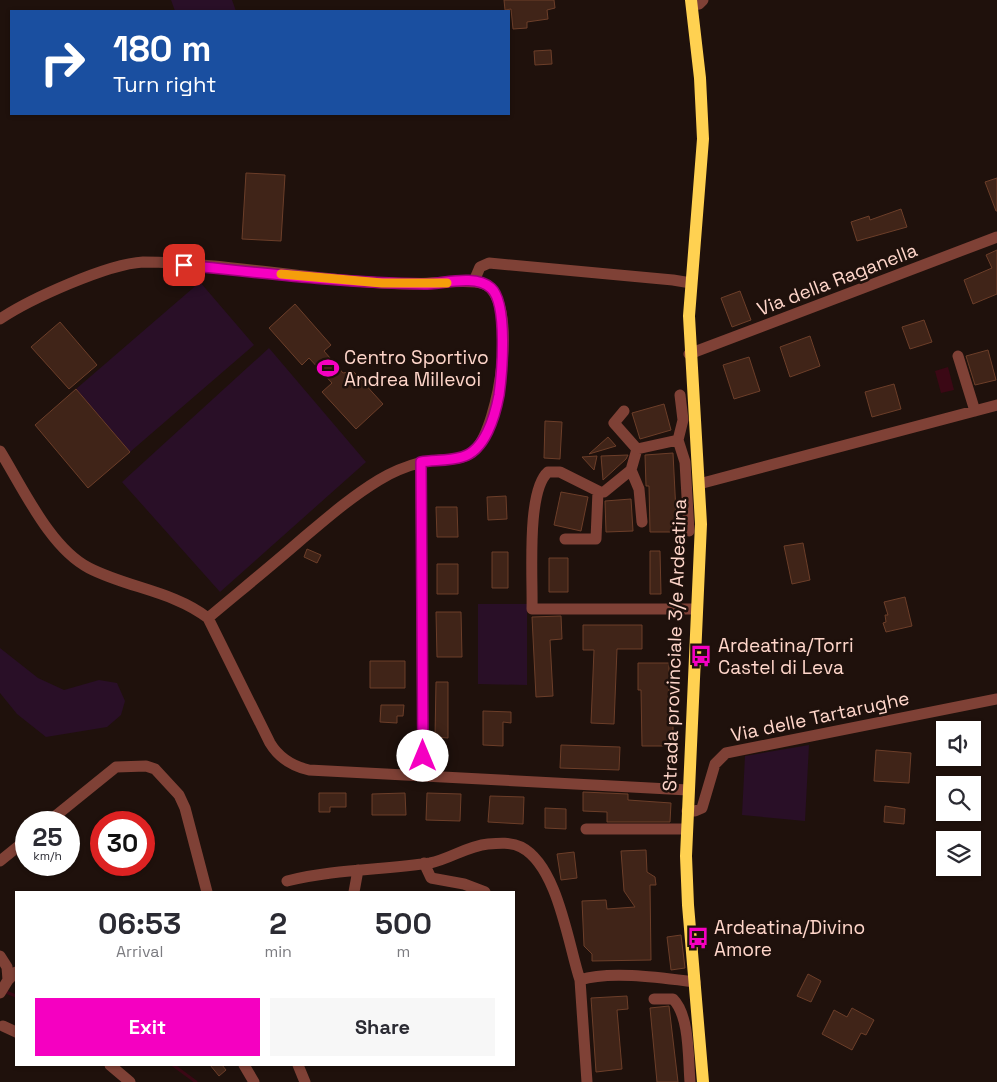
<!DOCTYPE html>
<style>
body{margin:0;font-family:"Space Grotesk",sans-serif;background:#f7f7f7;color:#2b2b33;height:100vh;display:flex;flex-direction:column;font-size:19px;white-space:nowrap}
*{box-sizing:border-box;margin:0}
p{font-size:16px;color:#7c7c81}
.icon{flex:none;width:28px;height:28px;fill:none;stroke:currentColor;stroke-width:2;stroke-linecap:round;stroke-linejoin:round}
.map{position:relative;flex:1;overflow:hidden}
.panel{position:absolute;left:15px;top:891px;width:500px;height:175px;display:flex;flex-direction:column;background:#fff;border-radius:0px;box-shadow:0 1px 4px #0004}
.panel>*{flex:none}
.hud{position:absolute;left:10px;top:10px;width:500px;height:105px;border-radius:0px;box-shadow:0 1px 4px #0004;background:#1a4fa0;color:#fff;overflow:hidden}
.fabs{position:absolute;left:936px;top:721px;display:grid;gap:10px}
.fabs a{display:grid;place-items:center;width:45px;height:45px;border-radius:0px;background:#fff;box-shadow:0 1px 4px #0004;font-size:25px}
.speed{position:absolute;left:15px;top:811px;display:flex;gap:10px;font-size:25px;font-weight:700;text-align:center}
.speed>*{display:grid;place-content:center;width:65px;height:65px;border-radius:50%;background:#fff;box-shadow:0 1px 4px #0004;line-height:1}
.speed small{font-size:12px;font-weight:400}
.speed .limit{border:8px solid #d22;background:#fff;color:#111}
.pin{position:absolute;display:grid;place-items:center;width:42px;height:42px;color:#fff;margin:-21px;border-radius:10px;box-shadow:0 2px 8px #0006}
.me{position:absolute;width:55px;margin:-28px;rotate:0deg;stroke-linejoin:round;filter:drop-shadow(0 0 4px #0008)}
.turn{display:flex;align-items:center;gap:18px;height:105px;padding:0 20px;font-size:22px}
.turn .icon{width:65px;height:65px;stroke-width:2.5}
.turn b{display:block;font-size:35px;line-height:42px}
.eta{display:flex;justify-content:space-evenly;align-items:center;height:85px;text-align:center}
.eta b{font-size:30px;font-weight:600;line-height:35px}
.button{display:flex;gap:10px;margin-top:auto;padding:10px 20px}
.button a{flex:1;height:58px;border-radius:0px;background:#f500c1;color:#fff;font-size:20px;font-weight:600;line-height:58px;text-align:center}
.button a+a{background:#f7f7f7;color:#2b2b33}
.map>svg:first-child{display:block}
</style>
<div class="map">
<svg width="997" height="1082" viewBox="0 0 997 1082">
<rect width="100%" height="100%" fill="#1f110c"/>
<!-- green -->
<path fill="#290f27" d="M171,0H232L236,11H175Z
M200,282L254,345L130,452L76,389Z
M269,348L366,462L220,592L122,482Z
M478,604H527V685L478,684Z
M0,648L38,678L64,690L99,680L117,683L125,701L121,715L107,727L46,737L17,714L0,693Z
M809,745L805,821L742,815L745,756Z"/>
<!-- water -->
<path fill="#3b0815" d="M948,367L954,390L941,393L935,371Z"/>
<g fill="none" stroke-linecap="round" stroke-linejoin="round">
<!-- stream -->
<path stroke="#3b0815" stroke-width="3" d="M6,992L16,996
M173,1065L196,1082"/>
</g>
<!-- building -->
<path fill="#402418" stroke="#6c3e29" d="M504,0H554L555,8L547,10L548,19L527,22V28L513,29L511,9L505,10Z
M551,50L552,64L535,65L534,51Z
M246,173L285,175L281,241L242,239Z
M997,178V211H996L985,182Z
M901,209L907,227L857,241L851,222L869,216L870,220Z
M997,250V294L973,304L964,280L992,268L986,255Z
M740,291L751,320L732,327L721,298Z
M295,304L331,345L324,351L343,373L353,371L383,404L356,429L322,392L332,383L309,358L302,365L269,328Z
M924,320L932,342L910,349L902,327Z
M60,322L97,365L69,389L31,347Z
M810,336L820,366L790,377L780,347Z
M988,350L996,380L975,385L966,356Z
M749,357L760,391L734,399L723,365Z
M894,384L901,409L872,417L865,392Z
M76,389L130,452L88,488L35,425Z
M664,404L671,430L640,439L632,413Z
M545,421L562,422L560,459L544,458Z
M608,437L616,446L589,454Z
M673,453L677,532H650L649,486H646L645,455Z
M628,455L626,459L603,480L601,456Z
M597,456L594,470L582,457Z
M561,492L588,497L581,531L554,525Z
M506,496L507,519L488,520L487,497Z
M631,499L633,531L606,532L605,501Z
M436,507H457L458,537H437Z
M803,543L810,580L792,584L784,546Z
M307,549L321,555L317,563L304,557Z
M650,551H660L661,594H650Z
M492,552H508V588H492Z
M549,558H568V592H549Z
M437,564H458V594H437Z
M905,597L912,626L886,632L883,623L886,622L885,615H888L884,602Z
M436,612H461L462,657H437Z
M561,616L562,639L550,640L553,696L536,697L532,617Z
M583,625H642V649H617L614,724L591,723L594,650H583Z
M370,661H405V688H370Z
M638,663H669V706H673V746H642L641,690H638Z
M436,682H448V738L435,737Z
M381,705H404L403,716H397V723L380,722Z
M483,711L511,712V723L503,722V746L483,745Z
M561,745L620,747L619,770L560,768Z
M876,750L911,753L909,783L874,781Z
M583,792L628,794V800L671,803L670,822H607V812L583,811Z
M319,793H346V807H330V812H319Z
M405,793L406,815H372V794Z
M427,793L461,794L460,821L426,820Z
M490,796L524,797L523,824L488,822Z
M885,806L905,809L904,824L884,822Z
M545,808L566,809V829L545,828Z
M646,850L647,872L655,877L656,885H650L651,960L592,961V954L584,946L582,901L606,900L607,909L635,907L624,891L621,851Z
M574,852L577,878L561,880L557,854Z
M681,935L685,968L671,970L667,937Z
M808,974L821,981L811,1002L797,996Z
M627,996L628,1009L617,1010L622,1069L596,1072L591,998Z
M669,1006L678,1082H657L650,1008Z
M852,1008L874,1020L866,1035L861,1033L852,1050L822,1034L834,1010L847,1017Z
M210,1065H222L226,1070L219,1076Z"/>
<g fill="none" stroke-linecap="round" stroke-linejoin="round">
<!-- minor -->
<path stroke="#7f4136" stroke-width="11" d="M692,5L699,4L703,0
M474,281L480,267L489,263L673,280L691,283
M0,319C30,299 107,264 143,262C233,263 323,283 413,284C431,284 470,278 484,284C520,299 499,426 475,450C461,463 439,458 422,462C407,466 392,472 379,480C351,497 327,518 302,539C271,566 239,592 208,618
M689,354L997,237
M958,356L975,411
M624,411L614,423L637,449
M678,440L683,420L680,395
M0,451C23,488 50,548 89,568C128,588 173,591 208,618L270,743C279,758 292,766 309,770L688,790
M421,462L423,776
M631,470L639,489L642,522
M699,484L997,405
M689,531L685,462L678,440L637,449L631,470L604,492H600L560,472H548C526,491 533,579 532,609H697
M565,539H596L598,491
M687,811H695L702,808L715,764L726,753L997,699
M48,822L116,767L146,766L155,769L179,795L185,808L207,892
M586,829H686
M0,861L26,840
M424,863L431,878L464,884L485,892
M287,881C334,869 383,870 430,863C450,859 467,846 488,844C499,843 511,842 521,847C558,866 568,944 580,980
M354,892L358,870
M0,956L7,967L8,980L16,972
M0,993L8,980
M654,999H673C690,1016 688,1059 690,1082
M3,1026L16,1032
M110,1065L130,1082
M244,1065L254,1082
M298,1065L305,1082
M587,1082L580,980C610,970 663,978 695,982"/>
<!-- major -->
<path stroke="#ffd151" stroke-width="12" d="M691,0L700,78L703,139L689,316L701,524L686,856L688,905L703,1082"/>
</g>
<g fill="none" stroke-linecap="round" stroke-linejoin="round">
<!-- route casing -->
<g stroke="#9f007d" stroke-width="12">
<path id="route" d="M184,265C263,273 344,283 424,284C443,284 475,274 491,288C508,303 502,374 499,395C495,416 485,451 462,457C449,461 434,460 421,462L423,756"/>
</g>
<!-- route -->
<use href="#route" stroke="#f500c1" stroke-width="9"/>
<!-- slow -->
<path stroke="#f59e0b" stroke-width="9" d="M281,274L382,283H447"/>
</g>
<!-- icons -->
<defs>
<g id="stadium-bare" transform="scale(1.725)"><path d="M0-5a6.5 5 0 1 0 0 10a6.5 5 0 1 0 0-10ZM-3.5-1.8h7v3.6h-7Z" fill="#f500c1" stroke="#1f110c" stroke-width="2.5" paint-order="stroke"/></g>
<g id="bus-bare" transform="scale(1.725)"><path d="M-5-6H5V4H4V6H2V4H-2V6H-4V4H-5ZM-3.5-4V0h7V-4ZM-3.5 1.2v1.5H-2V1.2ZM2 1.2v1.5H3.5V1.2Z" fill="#f500c1" stroke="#1f110c" stroke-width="2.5" paint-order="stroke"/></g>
</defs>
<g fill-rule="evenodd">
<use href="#stadium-bare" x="328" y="368"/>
<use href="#bus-bare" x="701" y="656"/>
<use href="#bus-bare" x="698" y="938"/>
</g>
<g text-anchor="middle" stroke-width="5" stroke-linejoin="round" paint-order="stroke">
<!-- street labels -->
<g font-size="19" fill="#ffd6ca" stroke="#1f110c">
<text transform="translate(837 279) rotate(-21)" y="7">Via della Raganella</text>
<text transform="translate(674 645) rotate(-88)" y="7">Strada provinciale 3/e Ardeatina</text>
<text transform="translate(820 716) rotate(-12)" y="7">Via delle Tartarughe</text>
</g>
<!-- poi labels -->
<g font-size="19" fill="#ffd6ca" stroke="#1f110c" text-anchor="start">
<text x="344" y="364">Centro Sportivo<tspan x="344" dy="22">Andrea Millevoi</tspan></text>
<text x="718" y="652">Ardeatina/Torri<tspan x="718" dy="22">Castel di Leva</tspan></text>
<text x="714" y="934">Ardeatina/Divino<tspan x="714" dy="22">Amore</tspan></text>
</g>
</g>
</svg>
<div class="fabs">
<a><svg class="icon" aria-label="sound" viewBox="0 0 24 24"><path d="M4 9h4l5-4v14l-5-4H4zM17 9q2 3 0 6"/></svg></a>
<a><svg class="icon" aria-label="search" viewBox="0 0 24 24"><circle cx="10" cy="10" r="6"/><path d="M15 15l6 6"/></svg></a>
<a><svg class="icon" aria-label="layers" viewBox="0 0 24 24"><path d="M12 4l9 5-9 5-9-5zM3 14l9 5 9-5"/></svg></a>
</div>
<div class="speed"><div>25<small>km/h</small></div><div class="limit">30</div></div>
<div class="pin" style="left:184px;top:265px;background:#d93025"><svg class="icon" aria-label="arrive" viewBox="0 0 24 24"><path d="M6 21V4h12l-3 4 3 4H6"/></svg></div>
<svg class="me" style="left:423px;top:756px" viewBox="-20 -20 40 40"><circle r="19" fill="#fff"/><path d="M0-13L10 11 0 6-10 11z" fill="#f500c1"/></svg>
<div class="hud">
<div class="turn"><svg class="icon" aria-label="right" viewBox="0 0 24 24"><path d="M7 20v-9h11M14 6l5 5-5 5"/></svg><div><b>180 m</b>Turn right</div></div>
</div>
<section class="panel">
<div class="eta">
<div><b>06:53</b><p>Arrival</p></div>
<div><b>2</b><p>min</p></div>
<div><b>500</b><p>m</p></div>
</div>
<div class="button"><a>Exit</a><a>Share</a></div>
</section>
</div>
